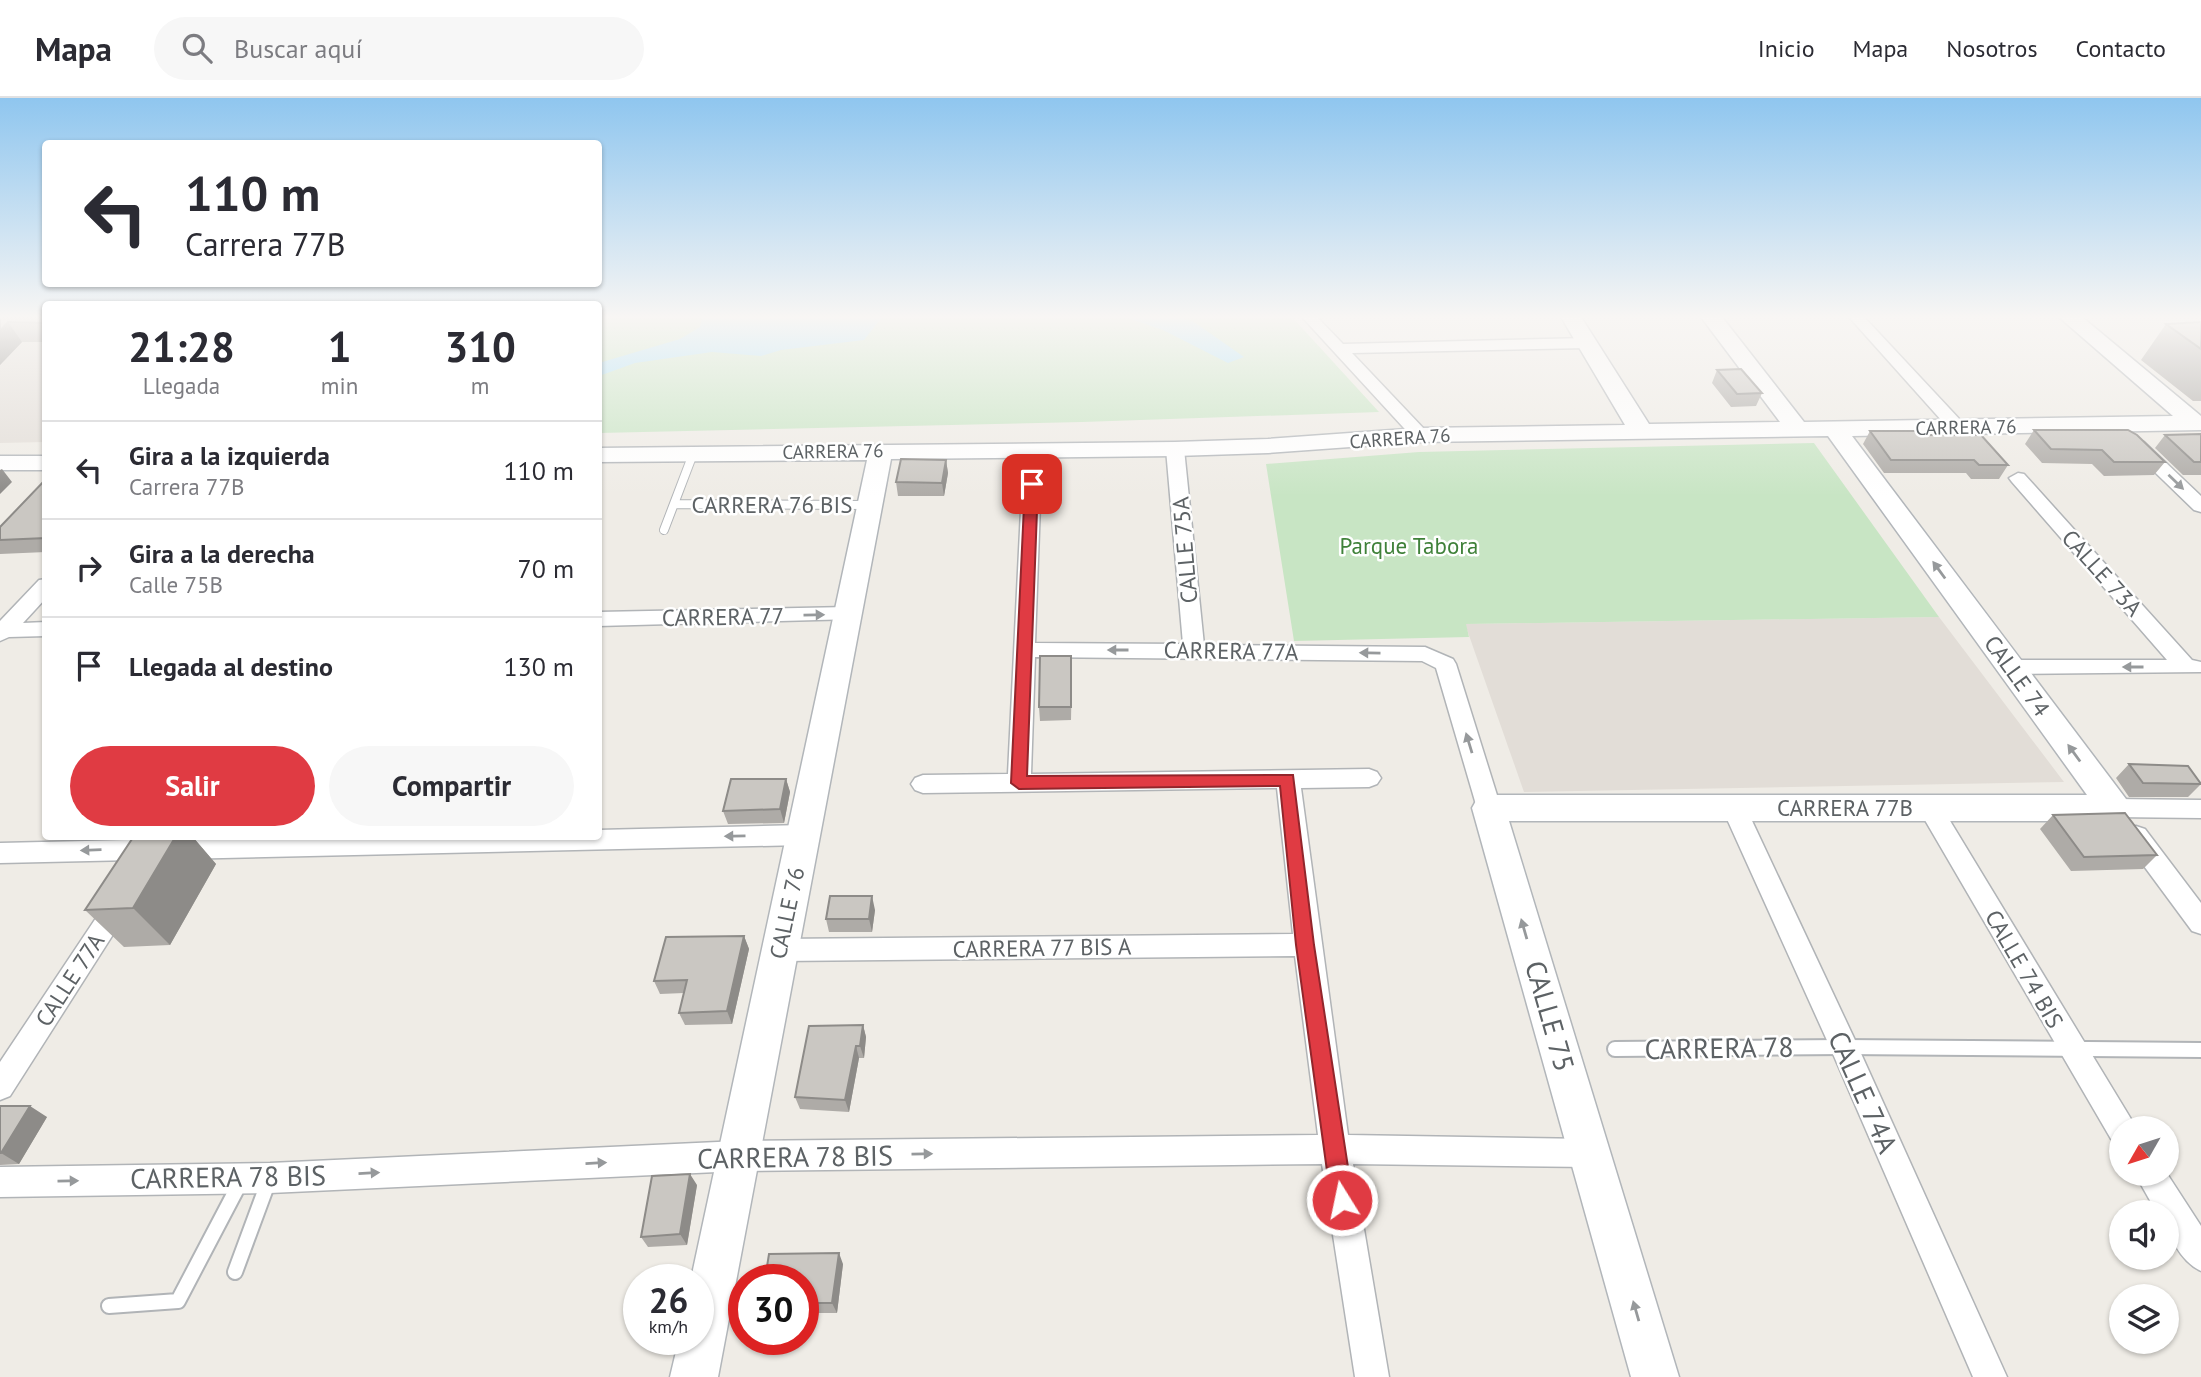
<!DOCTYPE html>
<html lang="es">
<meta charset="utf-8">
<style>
body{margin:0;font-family:"PT Sans",sans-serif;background:#f7f7f7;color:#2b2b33;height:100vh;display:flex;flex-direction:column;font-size:26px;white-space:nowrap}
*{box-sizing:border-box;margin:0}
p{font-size:23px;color:#7c7c81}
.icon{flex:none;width:38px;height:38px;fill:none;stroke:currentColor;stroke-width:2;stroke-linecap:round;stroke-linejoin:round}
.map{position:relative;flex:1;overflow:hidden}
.sheet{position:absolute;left:42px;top:203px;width:560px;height:539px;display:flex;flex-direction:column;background:#fff;border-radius:7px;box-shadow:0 2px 5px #0004}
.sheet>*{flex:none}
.guide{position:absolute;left:42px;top:42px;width:560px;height:147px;border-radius:7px;box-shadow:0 2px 5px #0004;background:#fff;color:#2b2b33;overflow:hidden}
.needle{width:46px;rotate:231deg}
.fabs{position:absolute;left:2109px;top:1018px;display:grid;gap:14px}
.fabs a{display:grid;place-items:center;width:70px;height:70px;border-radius:50%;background:#fff;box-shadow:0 2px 5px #0004;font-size:35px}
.speed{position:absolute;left:623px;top:1166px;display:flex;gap:14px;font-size:35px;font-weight:700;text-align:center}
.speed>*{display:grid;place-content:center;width:91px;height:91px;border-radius:50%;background:#fff;box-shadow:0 2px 5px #0004;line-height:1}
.speed small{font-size:18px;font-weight:400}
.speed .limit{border:10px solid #d22;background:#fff;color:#111}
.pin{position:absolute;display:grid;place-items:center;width:60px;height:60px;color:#fff;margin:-30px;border-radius:14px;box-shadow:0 4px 10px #0006}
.me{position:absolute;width:77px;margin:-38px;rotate:350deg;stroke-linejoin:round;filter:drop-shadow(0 0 5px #0008)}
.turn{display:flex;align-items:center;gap:24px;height:147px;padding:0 28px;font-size:32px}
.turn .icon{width:91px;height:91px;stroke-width:2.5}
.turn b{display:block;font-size:49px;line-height:60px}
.eta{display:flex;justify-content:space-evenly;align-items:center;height:119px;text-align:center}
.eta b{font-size:42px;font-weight:700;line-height:49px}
.cta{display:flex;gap:14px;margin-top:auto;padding:14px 28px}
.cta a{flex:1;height:80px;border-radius:42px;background:#e03b43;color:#fff;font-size:28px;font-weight:700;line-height:80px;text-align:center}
.cta a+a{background:#f7f7f7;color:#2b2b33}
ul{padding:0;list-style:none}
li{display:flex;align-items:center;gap:21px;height:98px;padding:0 28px;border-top:2px solid #e1e1e2}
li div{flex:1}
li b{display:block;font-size:26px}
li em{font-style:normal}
header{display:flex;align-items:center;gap:42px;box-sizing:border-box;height:98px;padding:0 35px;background:#fff;border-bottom:2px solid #e1e1e2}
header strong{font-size:33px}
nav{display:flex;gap:38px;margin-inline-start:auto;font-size:24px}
.search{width:490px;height:63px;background:#f7f7f7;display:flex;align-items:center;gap:18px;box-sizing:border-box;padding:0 24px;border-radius:38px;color:#7c7c81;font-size:26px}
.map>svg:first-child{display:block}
</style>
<header>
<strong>Mapa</strong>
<div class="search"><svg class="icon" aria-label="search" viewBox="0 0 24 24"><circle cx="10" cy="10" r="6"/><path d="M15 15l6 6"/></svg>Buscar aquí</div>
<nav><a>Inicio</a><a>Mapa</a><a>Nosotros</a><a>Contacto</a></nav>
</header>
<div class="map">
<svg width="2201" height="1279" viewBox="0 0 2201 1279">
<rect width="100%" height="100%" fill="#efece6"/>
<!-- education -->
<path fill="#e2ddd7" d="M0,219H45V344L0,345Z
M1939,519L2064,684L1524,694L1465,526Z"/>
<!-- green -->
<path fill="#c8e5c4" d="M598,219H1292L1379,314L1082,324L599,335Z
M1814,345L1939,519L1466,526L1469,539L1294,543L1266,366L1419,354Z"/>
<!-- water -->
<path fill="#aae2fa" d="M702,219H882L864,242L781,252L761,258L712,254L635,265L599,278V265L680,241L700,229Z
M1125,219H1181L1194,224L1244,259L1228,265L1163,232Z"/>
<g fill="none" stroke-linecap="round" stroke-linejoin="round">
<!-- lane-far1 casing -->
<g stroke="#b1b4b7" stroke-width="10">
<path id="lane-far1" d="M674,406L870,407
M664,432L693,356"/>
</g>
<!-- lane casing -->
<g stroke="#b1b4b7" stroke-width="18">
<path id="lane" d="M1615,951L1844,949L2201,952
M235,1174L269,1082
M109,1208L178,1203L241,1083"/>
</g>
<!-- street casing -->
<g stroke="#b1b4b7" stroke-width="3">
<path id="street" d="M1302,219H1317L1343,246L1587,240L1595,245L1587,250L1352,255L1426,333L1429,337L1426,341H1414Z
M1849,219H1864L1963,325L1966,329L1963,333H1951Z
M2138,343L2144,344L2201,398V414L2194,412L2132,352L2129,348L2132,344Z
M1033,346L1042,351L1035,545L1183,546L1166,351L1175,346L1184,351L1204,547L1425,549L1453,561L1456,566L1501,710L1497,717L1489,719L1481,717L1477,710L1436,570L1422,563L1035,559L1031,676L1369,671L1377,674L1381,680L1377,686L1369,689L1301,690L1348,1037L1590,1041L1601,1045L1605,1055L1601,1065L1590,1069L1353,1066L1389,1279H1355L1322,1066L739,1073L270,1095L0,1099V1069L270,1065L739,1043L1318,1037L1295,858L780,863L771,860L767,852L771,844L780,841L1293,836L1277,690L923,695L915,692L911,686L915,680L923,677L1008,676L1024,351Z
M2018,375L2024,376L2192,562L2201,564V574L2010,576L2002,574L1999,569L2002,564L2010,562H2167L2012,384L2009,380Z
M46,481V500L23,525L46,524V538L9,539L0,543V523L39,482Z
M848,509L855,511L858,516L855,521L598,528V514Z
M1734,701L1742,703L1746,710L1854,940L2007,1279H1973L1830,949L1722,710L1726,703Z
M1930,701L1938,703L2131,1021L2136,1031H2121V1045L2111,1041L1922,717L1918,710L1922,703Z
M2114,701L2201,702V720L2114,719L2106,717L2102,710L2106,703Z
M803,727L812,730L815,737L812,744L803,747L0,765V745L300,738H598V732Z
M2136,728L2145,731L2201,805V836L2192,833L2127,745L2124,738L2127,731Z
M119,795L128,799L132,806L128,813L10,998L0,1002V964L110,799Z
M2166,1074L2201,1128V1173C2181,1164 2166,1136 2166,1115H2157L2135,1076Z"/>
</g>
<!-- secondary casing -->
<g stroke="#b2b6ba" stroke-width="3">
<path id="secondary" d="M1561,219H1581L1649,326L1780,324L1701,219H1722L1804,324L2173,318L2059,219H2082L2201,318V332L1852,338L2126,701L2131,710L2126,719L2114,723H1509L1679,1279H1631L1472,710L1477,701L1489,697H2087L1828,338L1420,344L1268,355L1175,358L891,361L718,1279H670L679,1241H698V1181H691L867,362L598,364V350L1175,344L1268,341L1420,330L1625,327Z
M0,358H46V372H0Z"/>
</g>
<!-- lane-far1 -->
<use href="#lane-far1" stroke="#fff" stroke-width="8"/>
<!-- lane -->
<use href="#lane" stroke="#fff" stroke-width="14"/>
<!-- street -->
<use href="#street" fill="#fff" fill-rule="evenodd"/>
<!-- secondary -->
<use href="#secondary" fill="#fff" fill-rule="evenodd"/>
</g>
<!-- wall -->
<path fill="#aeaba7" d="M0,219H46V244H22L0,267Z
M2201,224V303H2193L2141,262L2166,226Z
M1717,272L1762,295L1756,308L1731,309L1712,285Z
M2034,332L2165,364L2154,377L2104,378L2092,366L2042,365L2025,346Z
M1870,333L1919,337L2008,367L1999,381H1971L1966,375H1884L1863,346Z
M2201,336V377H2183L2155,350L2165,337Z
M946,362L948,375L944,398H898L896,384Z
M46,381V454L0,456V429Z
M1072,572L1071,622L1040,623L1039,609Z
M2129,666L2201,685V686L2188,699H2129L2116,680Z
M786,681L790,694L784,725L728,726L723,713Z
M2053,717L2157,757L2143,771L2071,773L2040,731Z
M134,738H192L216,766L170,847L124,849L85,812Z
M875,812L872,834H829L826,821Z
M744,838L749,851L732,926L685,927L679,915L684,895L660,896L654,883Z
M863,927L866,939L864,960H859L849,1014L800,1011L795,999Z
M0,1008L47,1019L19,1066L0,1067Z
M697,1087L687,1147L648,1149L641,1139Z
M843,1166L837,1215H803V1181Z"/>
<!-- shaded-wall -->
<path fill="#8d8b88" d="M8,224L22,244L0,267V233Z
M946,362L948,375L944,398L942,385Z
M2,371L12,384L0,396V372Z
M786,681L790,694L784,725L780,711Z
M176,738H192L216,766L170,847L133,810Z
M872,798L875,812L872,834L869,821Z
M744,838L749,851L732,926L727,913Z
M863,927L866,939L864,960L860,948Z
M856,948L859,960L849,1014L845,1002Z
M30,1008L47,1019L19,1066L1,1055Z
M690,1076L697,1087L687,1147L680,1136Z
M839,1155L843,1166L837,1215L832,1205Z"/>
<!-- building -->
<path fill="#cac7c2" stroke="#8d8b88" stroke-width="2" d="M0,219H46V225L8,224L0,233Z
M2201,224V251L2166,226Z
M1741,271L1762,295L1737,296L1717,272Z
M2034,332H2128L2137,337L2165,364H2114L2102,352L2051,351Z
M1870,333H1915L1919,337H1981L2008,367H1979L1974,362H1891Z
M2201,336V364H2194L2165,337Z
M901,361L946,362L942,385L896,384Z
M46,381V440L0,442V429Z
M1040,558H1071V609H1039Z
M2129,666L2188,668L2201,686L2143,685Z
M731,681H786L780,711L723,713Z
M2125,715L2157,757L2084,759L2053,717Z
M134,738H176L133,810L85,812Z
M830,798H872L869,821H826Z
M744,838L727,913L679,915L687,882L654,883L666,839Z
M863,927L860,948H856L845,1002L795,999L809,928Z
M0,1008H30L1,1055H0Z
M690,1076L680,1136L641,1139L652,1078Z
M839,1155L832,1205H803V1181H765L769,1156Z"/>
<!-- one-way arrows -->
<defs><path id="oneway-solid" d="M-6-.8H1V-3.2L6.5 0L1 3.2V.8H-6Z" transform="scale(1.75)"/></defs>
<g fill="#96999b">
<use href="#oneway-solid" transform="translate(2176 384) rotate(44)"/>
<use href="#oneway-solid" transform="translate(1939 472) rotate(-126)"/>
<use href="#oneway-solid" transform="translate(814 517) rotate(-1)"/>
<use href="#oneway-solid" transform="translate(1118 552) rotate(-180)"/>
<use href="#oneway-solid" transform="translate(1370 555) rotate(-179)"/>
<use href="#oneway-solid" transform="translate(2133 569) rotate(180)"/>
<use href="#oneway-solid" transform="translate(1469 645) rotate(-107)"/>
<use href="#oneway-solid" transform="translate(2074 655) rotate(-126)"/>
<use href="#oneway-solid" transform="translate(735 738) rotate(179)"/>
<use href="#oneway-solid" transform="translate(91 752) rotate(178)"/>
<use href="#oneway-solid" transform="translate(1524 831) rotate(-106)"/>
<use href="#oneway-solid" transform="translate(922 1056) rotate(-1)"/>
<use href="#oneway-solid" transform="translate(596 1065) rotate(-3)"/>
<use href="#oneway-solid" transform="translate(369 1075) rotate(-3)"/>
<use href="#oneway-solid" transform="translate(68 1083) rotate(-1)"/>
<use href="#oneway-solid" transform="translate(1636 1213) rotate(-106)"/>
</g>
<!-- sky -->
<linearGradient id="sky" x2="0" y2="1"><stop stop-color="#8fc6ef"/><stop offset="0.55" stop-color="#f8f6f4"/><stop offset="1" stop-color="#f8f6f4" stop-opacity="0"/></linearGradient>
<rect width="2201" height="398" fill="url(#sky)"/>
<!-- route -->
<path fill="#e03b43" stroke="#92262c" stroke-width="2" d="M1032,382L1038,386L1027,678L1293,677L1314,847L1353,1102L1350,1110L1342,1113L1334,1110L1331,1102L1296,847L1280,688L1019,691L1011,685L1025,386Z"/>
<g text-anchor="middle" stroke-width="5" stroke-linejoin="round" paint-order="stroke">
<!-- far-street labels -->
<g font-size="19" fill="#5d6265" stroke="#fff">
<text transform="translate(1966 329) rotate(-1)" y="7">CARRERA 76</text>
<text transform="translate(1400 340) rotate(-4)" y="7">CARRERA 76</text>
<text transform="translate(833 353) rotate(-1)" y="7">CARRERA 76</text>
</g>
<!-- street labels -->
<g font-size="23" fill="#5d6265" stroke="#fff">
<text x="772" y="415">CARRERA 76 BIS</text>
<text transform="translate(1185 452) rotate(-95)" y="8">CALLE 75A</text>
<text transform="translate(2102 475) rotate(48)" y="8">CALLE 73A</text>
<text transform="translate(723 519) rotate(-1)" y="8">CARRERA 77</text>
<text transform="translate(1231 553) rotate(1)" y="8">CARRERA 77A</text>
<text transform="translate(2017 578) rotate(54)" y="8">CALLE 74</text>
<text x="1845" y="718">CARRERA 77B</text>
<text transform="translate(787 815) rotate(-78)" y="8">CALLE 76</text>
<text transform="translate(1042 850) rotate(-1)" y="8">CARRERA 77 BIS A</text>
<text transform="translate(2024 871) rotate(60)" y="8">CALLE 74 BIS</text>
<text transform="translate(70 882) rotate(-57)" y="8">CALLE 77A</text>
</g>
<!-- park labels -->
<g font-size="23" fill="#3f8139" stroke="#fff">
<text x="1409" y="456">Parque Tabora</text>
</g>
<!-- near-street labels -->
<g font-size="28" fill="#5d6265" stroke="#fff">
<text transform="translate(1550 918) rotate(74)" y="10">CALLE 75</text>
<text transform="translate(1719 950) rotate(-1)" y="10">CARRERA 78</text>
<text transform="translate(1863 994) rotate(66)" y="10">CALLE 74A</text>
<text transform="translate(795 1059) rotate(-1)" y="10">CARRERA 78 BIS</text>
<text transform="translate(228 1079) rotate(-1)" y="10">CARRERA 78 BIS</text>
</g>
</g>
</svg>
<div class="fabs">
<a><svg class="needle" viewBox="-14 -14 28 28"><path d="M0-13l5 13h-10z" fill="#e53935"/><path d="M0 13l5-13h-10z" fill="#7c7c81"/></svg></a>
<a><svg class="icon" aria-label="sound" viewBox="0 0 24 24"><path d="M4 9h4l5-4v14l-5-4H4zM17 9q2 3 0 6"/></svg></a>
<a><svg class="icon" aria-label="layers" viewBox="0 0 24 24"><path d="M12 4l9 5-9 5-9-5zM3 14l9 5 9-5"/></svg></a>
</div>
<div class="speed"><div>26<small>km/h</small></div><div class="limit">30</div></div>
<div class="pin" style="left:1032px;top:386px;background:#d93025"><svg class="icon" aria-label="arrive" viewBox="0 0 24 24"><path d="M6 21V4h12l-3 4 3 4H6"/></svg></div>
<svg class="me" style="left:1342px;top:1102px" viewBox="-20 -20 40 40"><circle r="17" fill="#e03b43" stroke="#fff" stroke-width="3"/><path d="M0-11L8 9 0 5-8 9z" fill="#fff"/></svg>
<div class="guide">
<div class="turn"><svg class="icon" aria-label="left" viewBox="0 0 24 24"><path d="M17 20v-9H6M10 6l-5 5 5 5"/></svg><div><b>110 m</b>Carrera 77B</div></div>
</div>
<section class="sheet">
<div class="eta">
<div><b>21:28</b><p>Llegada</p></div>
<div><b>1</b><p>min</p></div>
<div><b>310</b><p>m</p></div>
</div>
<ul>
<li><svg class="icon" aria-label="left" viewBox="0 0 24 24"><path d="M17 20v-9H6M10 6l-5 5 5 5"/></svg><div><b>Gira a la izquierda</b><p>Carrera 77B</p></div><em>110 m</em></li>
<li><svg class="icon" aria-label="right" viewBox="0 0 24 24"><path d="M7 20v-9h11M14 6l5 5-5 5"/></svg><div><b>Gira a la derecha</b><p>Calle 75B</p></div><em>70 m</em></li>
<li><svg class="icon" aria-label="arrive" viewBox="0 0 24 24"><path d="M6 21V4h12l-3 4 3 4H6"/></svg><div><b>Llegada al destino</b></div><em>130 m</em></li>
</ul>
<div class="cta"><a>Salir</a><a>Compartir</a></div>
</section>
</div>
